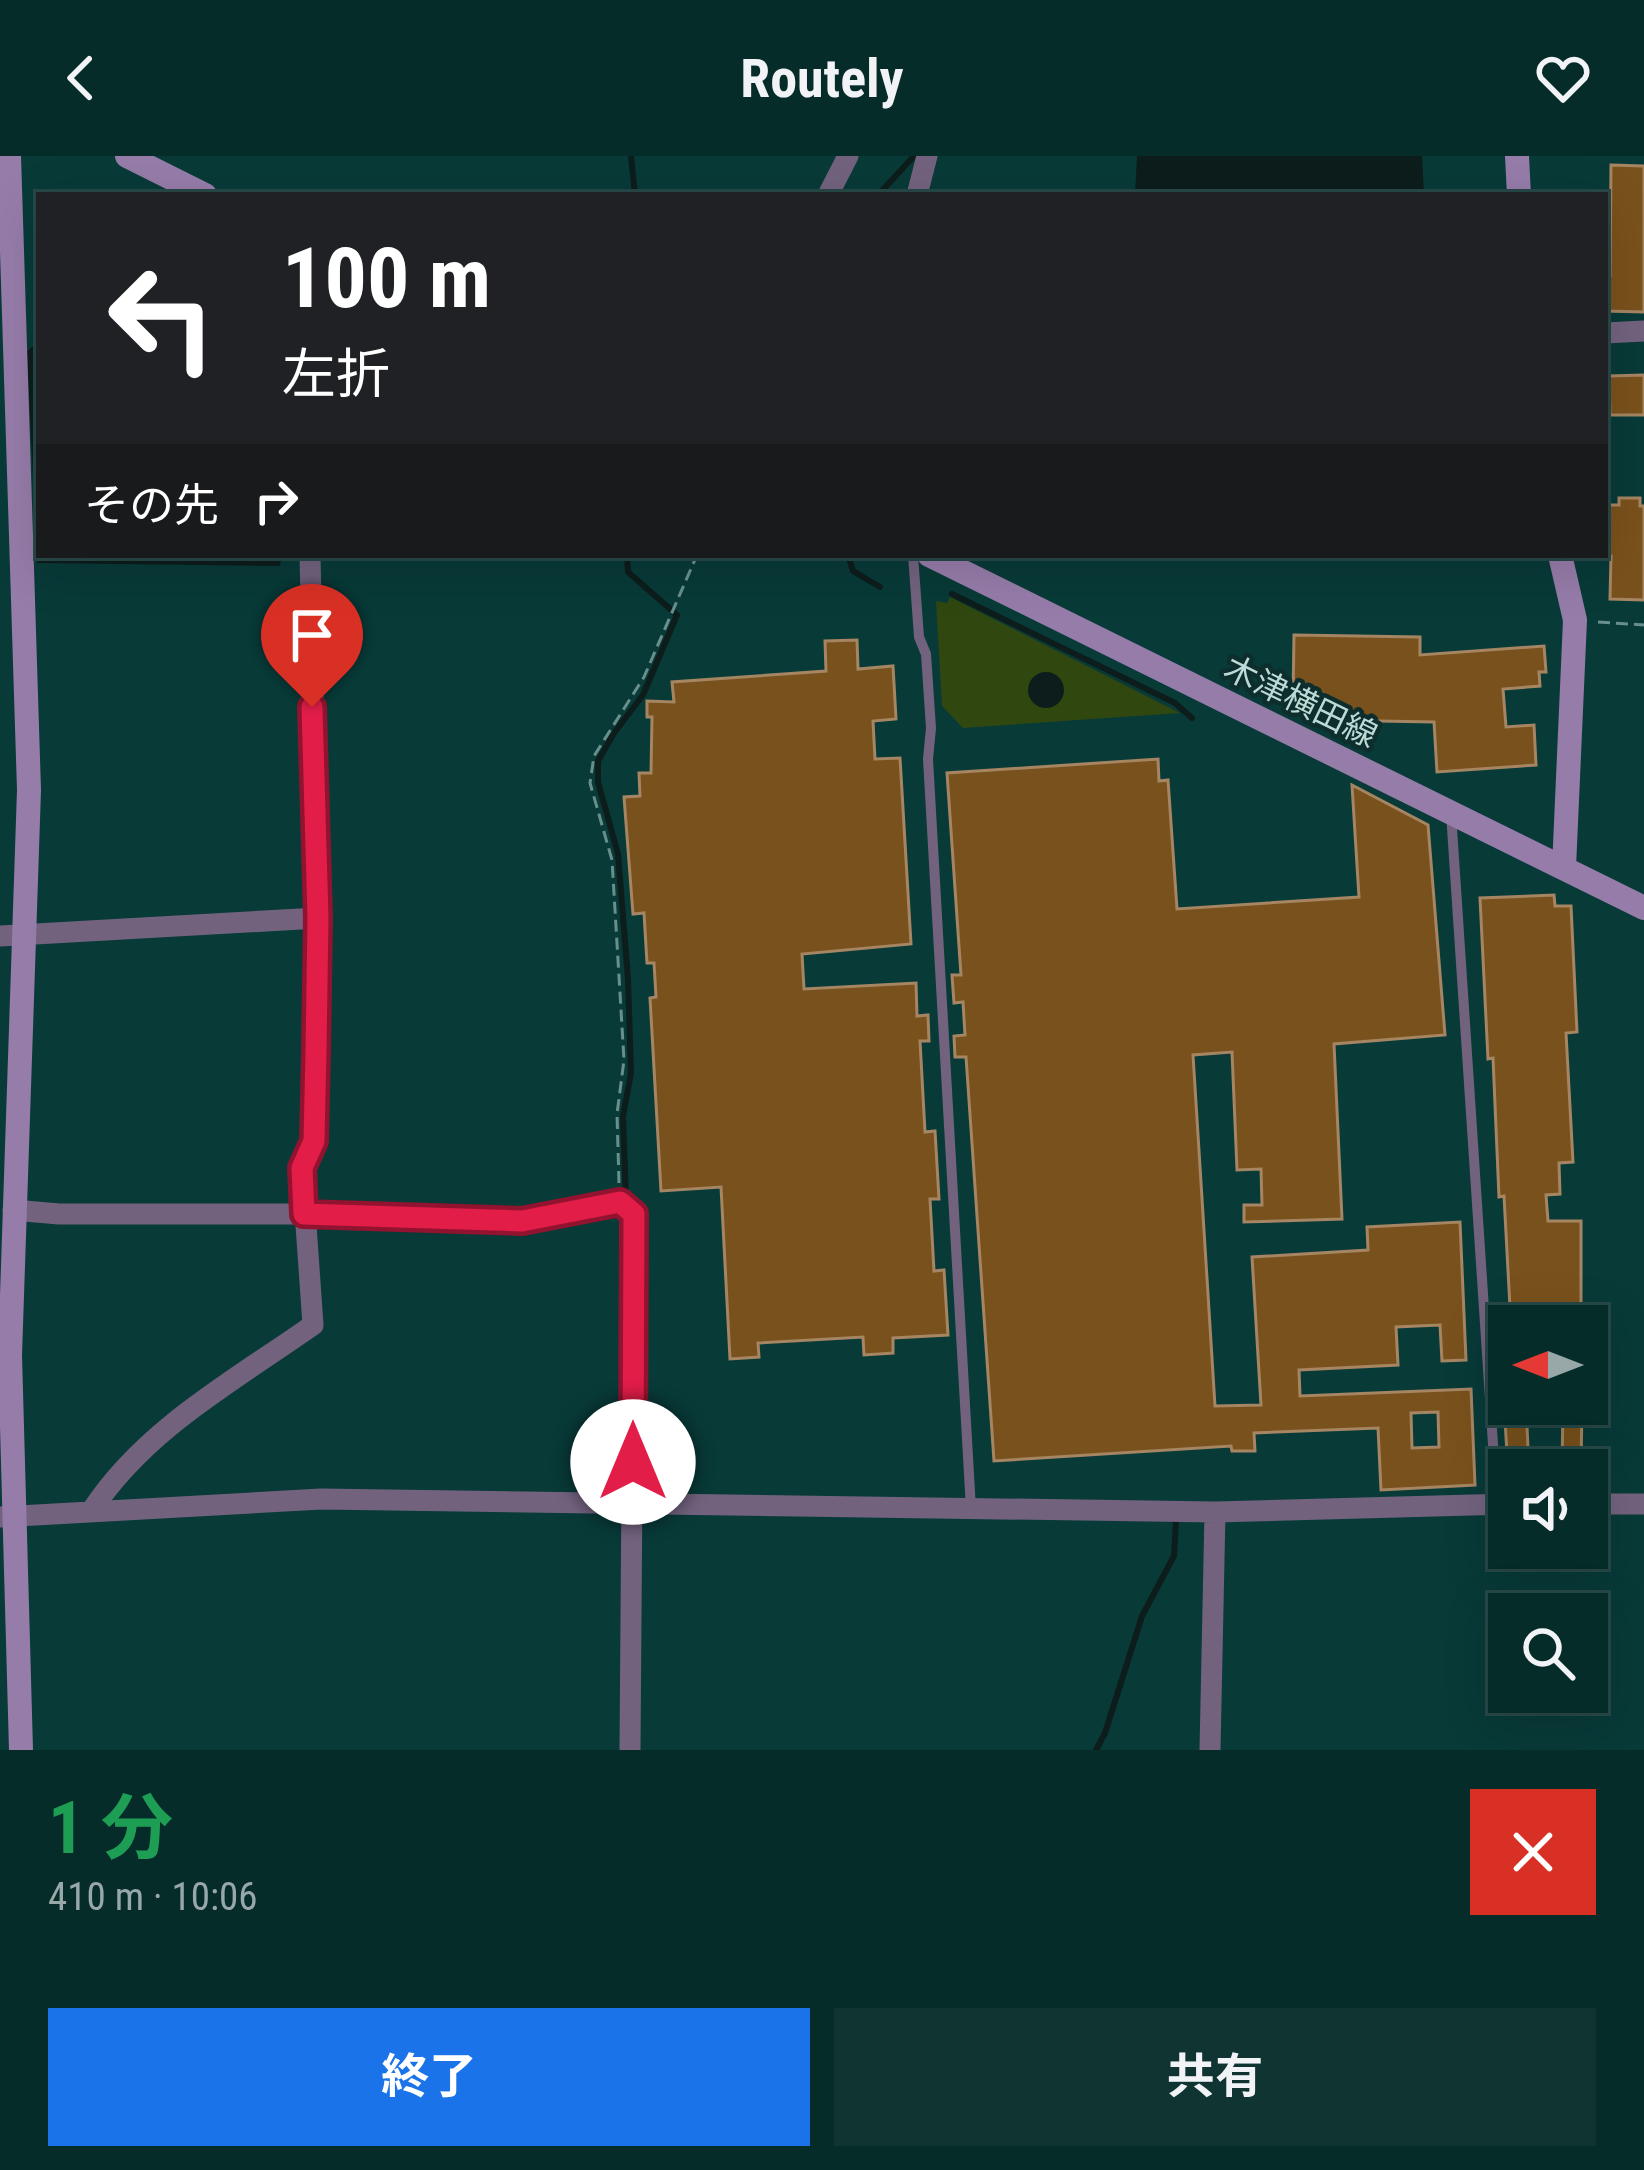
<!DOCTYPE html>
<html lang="ja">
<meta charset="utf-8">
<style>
body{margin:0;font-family:"Roboto Condensed","Noto Sans JP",sans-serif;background:#0f3432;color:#f1f3f6;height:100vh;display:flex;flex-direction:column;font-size:45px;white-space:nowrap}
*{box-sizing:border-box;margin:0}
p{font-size:39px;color:#98a7a8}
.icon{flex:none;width:66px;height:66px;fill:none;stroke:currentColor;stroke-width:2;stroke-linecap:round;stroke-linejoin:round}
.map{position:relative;height:1594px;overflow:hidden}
.sheet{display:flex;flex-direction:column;background:#062c2a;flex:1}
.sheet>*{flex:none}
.top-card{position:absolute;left:36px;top:36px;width:1572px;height:366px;border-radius:0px;box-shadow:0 12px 48px #0002,0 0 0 3px #274847;background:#202124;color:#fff;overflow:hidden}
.needle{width:78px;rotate:270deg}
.controls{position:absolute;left:1488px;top:1149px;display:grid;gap:24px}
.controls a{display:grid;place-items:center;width:120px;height:120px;border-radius:0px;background:#062c2a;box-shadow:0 12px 48px #0002,0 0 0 3px #274847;font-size:60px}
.pin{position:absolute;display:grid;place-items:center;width:102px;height:102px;color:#fff;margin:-123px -51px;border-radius:50% 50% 50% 0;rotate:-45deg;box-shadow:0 0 12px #0007}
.pin .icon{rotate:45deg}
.me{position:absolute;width:132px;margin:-66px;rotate:0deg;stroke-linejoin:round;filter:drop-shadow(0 0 9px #0008)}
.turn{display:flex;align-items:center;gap:42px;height:252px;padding:0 48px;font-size:54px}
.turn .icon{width:156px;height:156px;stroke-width:2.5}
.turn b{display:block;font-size:84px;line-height:102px}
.then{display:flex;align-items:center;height:114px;padding:0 48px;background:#0003;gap:24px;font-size:45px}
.round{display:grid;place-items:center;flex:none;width:126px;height:126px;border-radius:0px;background:#0f3432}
.head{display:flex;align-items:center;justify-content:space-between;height:204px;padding:0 48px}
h1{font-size:72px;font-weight:700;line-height:90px;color:#1e9e55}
.button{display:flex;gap:24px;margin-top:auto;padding:24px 48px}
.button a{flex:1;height:138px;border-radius:0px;background:#1a73e8;color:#fff;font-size:48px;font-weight:700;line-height:138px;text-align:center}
.button a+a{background:#0f3432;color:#f1f3f6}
header{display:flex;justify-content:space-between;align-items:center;height:156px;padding:0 48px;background:#062c2a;font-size:54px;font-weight:700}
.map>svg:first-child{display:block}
</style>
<header><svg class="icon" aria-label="back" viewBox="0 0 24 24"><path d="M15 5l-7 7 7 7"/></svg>Routely<svg class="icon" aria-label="heart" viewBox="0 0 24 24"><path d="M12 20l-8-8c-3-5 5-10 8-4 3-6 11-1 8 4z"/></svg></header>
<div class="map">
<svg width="1644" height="1594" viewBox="0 0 1644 1594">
<rect width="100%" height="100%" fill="#083a38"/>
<!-- green -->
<path fill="#304810" d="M950,441L1180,557L963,572L942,550L936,445L947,447Z"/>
<!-- water -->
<path fill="#0d1d1c" d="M1137,0H1422L1424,39H1135Z
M39,185V399H282L280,410L37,407L27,195Z
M1028 534a18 18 0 1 1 36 0a18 18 0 1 1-36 0Z"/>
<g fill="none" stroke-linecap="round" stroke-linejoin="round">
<!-- stream -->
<path stroke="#0d1d1c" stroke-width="6" d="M631,0L635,39
M878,39L914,0
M848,399L853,415L880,431
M952,438L1175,547L1192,562
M626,1045L623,960L631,917L628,823L618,698L598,626V605L614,577L643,539L677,459L628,416L627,399
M1096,1594L1105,1577L1142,1460L1174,1400L1176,1364"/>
</g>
<!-- building -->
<path fill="#79511c" stroke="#a58562" stroke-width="3" fill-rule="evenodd" d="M1611,9L1644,10V156L1605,155V120H1610Z
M1644,219V259H1610L1609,220Z
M1619,342H1640V350H1644V444L1610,443L1611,400H1605V349H1619Z
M1294,479L1420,481V499L1544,490L1546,516H1539L1540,530L1503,533L1506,571L1534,569L1536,609L1437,616L1434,566L1322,564V557H1306V543H1293Z
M857,484L858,513L893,510L896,563L873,565L875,603L900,602L911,788L802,798L804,833L916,827L917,860L928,859L929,885H920L925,976L935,975L939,1043H930L934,1115L944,1114L948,1179L893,1182V1197L864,1199L863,1181L758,1187L759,1201L730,1203L721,1031L661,1035L650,842L656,841L654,807H647L644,757L633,758L624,641L640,640L639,617H651L652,561H647V545L674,546L672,526L826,515L825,485Z
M1158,603L1159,625L1168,624L1177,753L1359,741L1352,629L1428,669L1445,879L1334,888L1342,1063L1244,1066V1049H1262L1261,1013L1237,1014L1232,896L1193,899L1215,1250L1261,1249L1252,1101L1368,1094L1367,1071L1460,1066L1466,1204L1442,1205L1440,1169L1396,1171L1398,1209L1299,1214L1300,1240L1471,1233L1475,1329L1381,1334L1378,1272L1254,1277L1255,1295H1232L1231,1290L994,1305L966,901H955L954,880L965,879L963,846L954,847L952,819H961L947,617ZM1438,1256L1439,1291L1412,1292L1411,1257Z
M1554,739L1555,750H1571L1577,876L1566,877L1573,1006L1559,1007L1560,1038L1546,1039L1548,1065H1581V1170H1511L1504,1040L1499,1041L1493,902L1488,903L1480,742Z
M1504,1248H1526L1529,1314H1508Z
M1563,1248H1582L1581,1314H1562Z"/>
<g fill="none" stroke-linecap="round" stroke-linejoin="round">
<!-- path -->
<path stroke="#688f8d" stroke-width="3" stroke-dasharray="12 6" stroke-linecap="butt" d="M1598,466L1644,469
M619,1027L617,958L624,904L612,704L590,627L594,600L644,521L697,399"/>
<!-- lane -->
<path stroke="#72627e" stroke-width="10" d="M913,399L919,481L926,498L931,572L928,603L971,1353
M1451,657L1497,1348"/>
<!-- street -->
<path stroke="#72627e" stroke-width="21" d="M828,39L848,0
M917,39L927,0
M1605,177L1644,175
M0,780L318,762
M13,1054L59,1058H303L522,1065L620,1046L634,1058L630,1594
M1587,1348H1644
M92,1354C145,1273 235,1224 313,1169L302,1012L314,985L318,762L310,399
M0,1361L321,1343L1215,1356L1509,1348
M1210,1594L1215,1356"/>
<!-- secondary -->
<path stroke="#967ca9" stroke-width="24" d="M9,0L29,634L10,1199L21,1594
M127,0L205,39
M1517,0L1519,39
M929,399L1644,752
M1560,399L1575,464L1564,712"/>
</g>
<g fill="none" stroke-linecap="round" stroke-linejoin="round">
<!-- route casing -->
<g stroke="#92132f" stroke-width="30">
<path id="route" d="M312,551L318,762L316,896L314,985L302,1012L304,1058L522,1065L620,1046L634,1058L633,1306"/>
</g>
<!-- route -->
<use href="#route" stroke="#e11d48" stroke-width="21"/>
</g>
<g text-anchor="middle" stroke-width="9" stroke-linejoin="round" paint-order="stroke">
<!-- street labels -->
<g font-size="33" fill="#bcd9d6" stroke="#0d2e2c">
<text transform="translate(1301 545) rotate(26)" y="12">木津横田線</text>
</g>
</g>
</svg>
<div class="controls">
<a><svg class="needle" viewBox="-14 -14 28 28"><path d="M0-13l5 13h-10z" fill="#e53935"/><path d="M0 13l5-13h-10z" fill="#98a7a8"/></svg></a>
<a><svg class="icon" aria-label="sound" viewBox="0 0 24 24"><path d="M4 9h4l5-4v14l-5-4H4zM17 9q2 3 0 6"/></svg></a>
<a><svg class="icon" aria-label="search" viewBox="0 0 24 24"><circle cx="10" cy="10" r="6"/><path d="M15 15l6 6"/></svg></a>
</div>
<div class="pin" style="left:312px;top:551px;background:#d93025"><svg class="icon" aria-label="arrive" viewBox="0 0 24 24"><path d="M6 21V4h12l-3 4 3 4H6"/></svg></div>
<svg class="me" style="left:633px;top:1306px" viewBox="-20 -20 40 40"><circle r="19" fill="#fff"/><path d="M0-13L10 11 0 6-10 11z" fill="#e11d48"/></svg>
<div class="top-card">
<div class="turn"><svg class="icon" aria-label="left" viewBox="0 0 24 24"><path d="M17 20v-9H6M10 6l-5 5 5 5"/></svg><div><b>100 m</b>左折</div></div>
<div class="then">その先<svg class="icon" aria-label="right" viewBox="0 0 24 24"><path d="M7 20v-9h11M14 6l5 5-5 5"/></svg></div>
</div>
</div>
<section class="sheet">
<div class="head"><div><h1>1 分</h1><p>410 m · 10:06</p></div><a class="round" style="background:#d93025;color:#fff"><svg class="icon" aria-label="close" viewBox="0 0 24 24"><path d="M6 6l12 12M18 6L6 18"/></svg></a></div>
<div class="button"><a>終了</a><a>共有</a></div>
</section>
